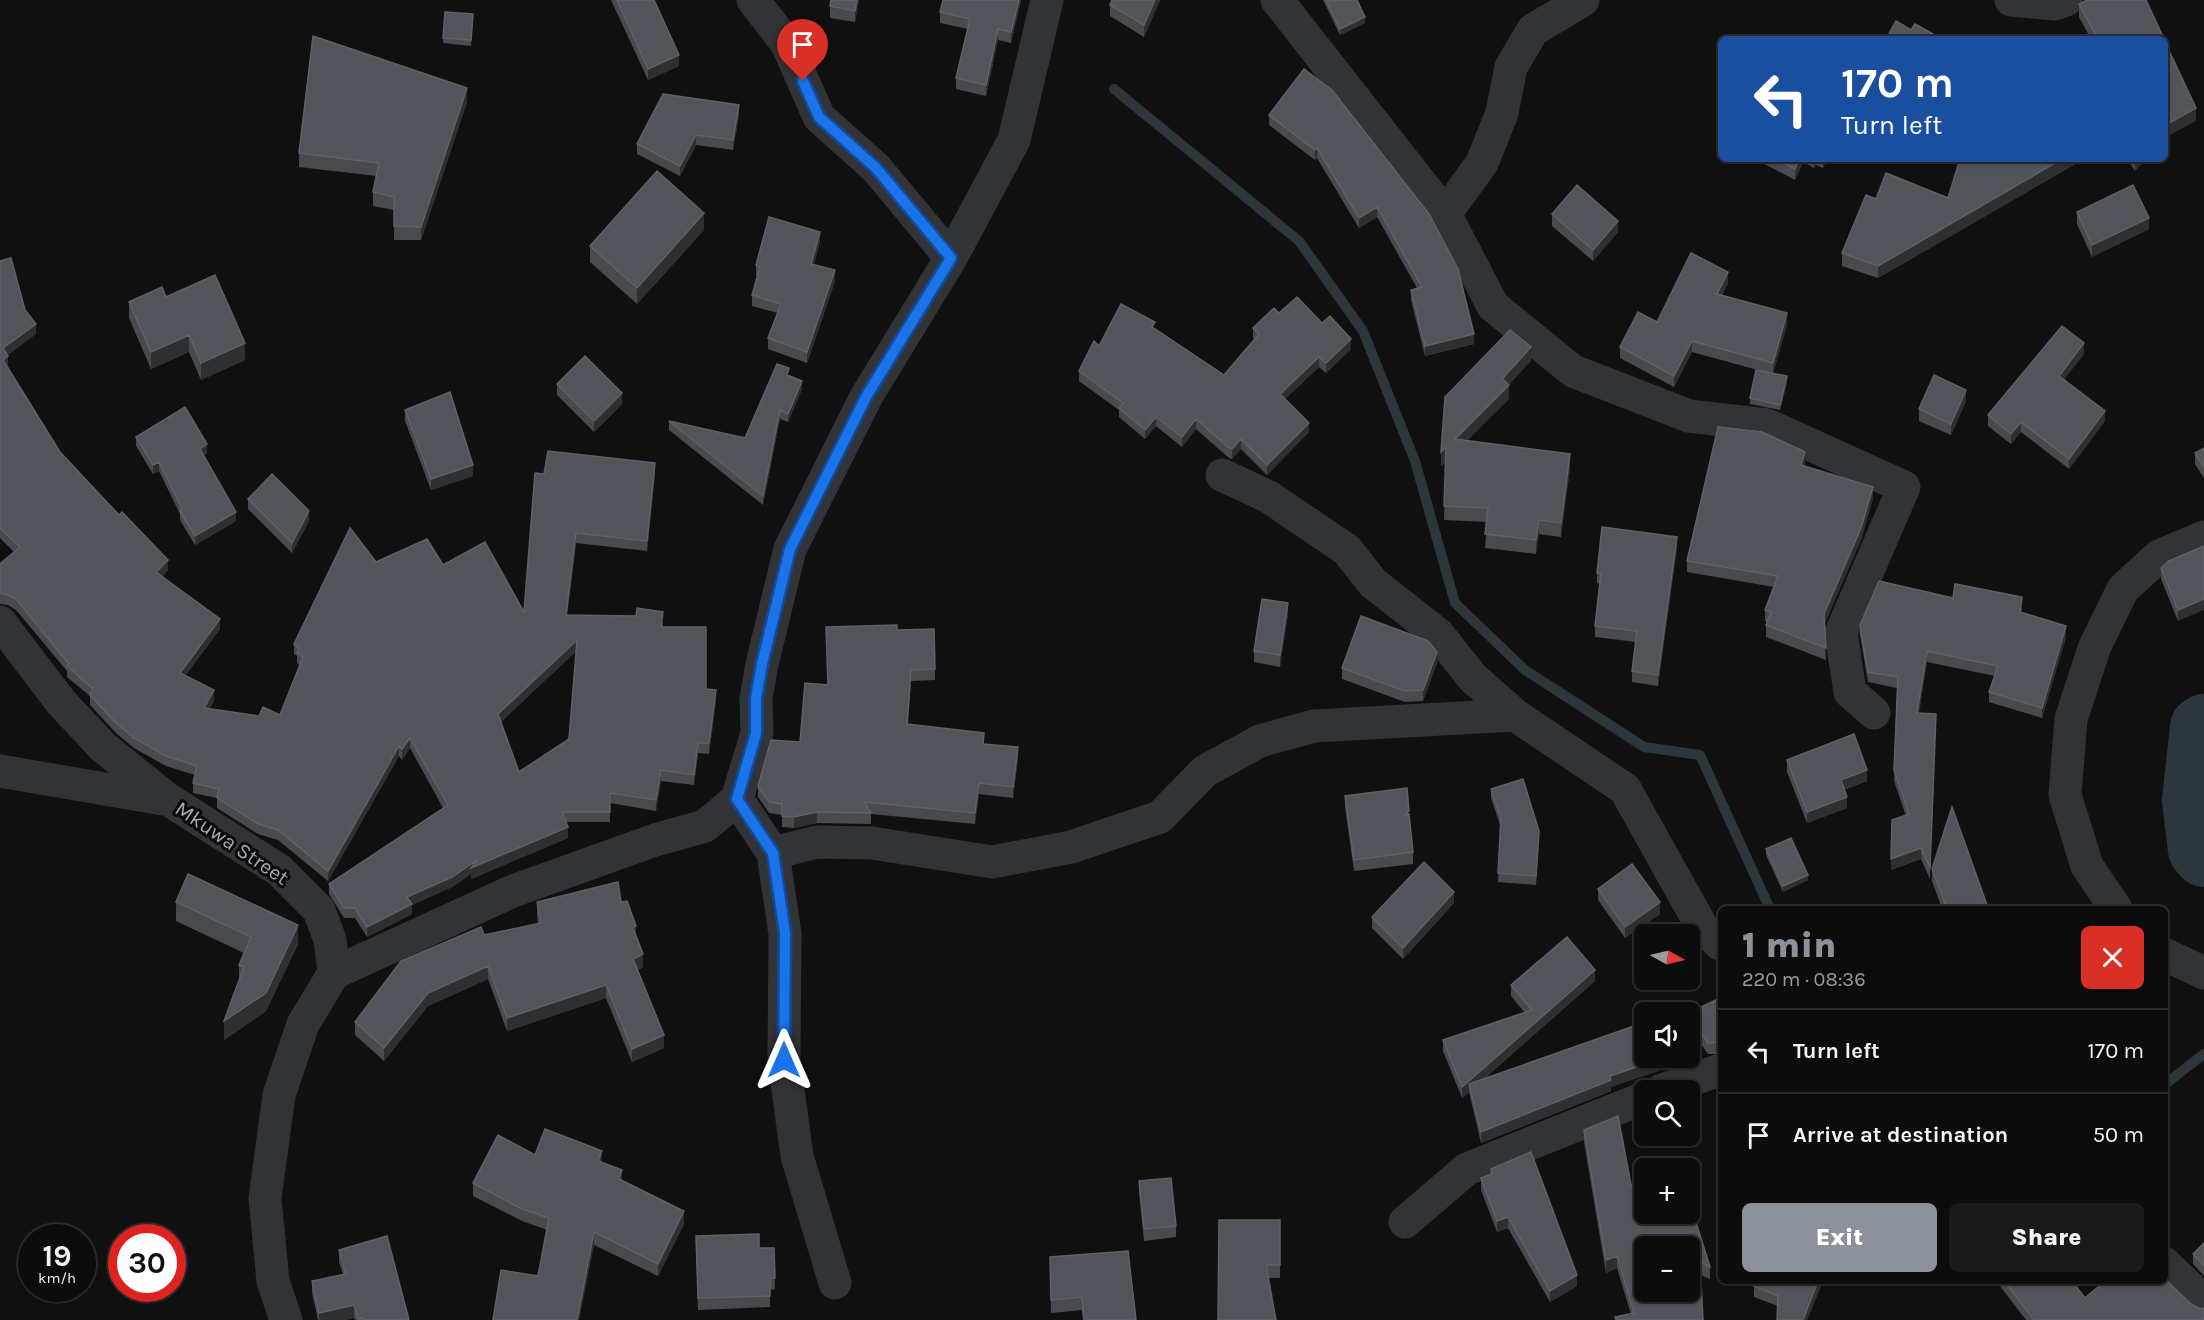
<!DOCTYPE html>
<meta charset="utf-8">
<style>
body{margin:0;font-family:Karla,sans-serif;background:#1a1a1b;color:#f1f3f6;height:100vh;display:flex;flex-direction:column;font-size:22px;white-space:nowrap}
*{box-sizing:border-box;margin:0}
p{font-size:20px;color:#9a9b9d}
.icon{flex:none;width:33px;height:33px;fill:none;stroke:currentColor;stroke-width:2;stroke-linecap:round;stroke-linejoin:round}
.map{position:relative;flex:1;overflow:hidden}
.details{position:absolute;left:1718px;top:906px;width:450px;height:378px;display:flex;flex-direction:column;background:#0c0c0d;border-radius:9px;box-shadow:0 2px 4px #0004,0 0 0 2px #2c2c2e}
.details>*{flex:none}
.top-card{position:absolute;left:1718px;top:36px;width:450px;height:126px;border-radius:9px;box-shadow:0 2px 4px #0004,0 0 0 2px #2c2c2e;background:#1a4fa0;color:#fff;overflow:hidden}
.needle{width:39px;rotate:98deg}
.buttons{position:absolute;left:1634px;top:924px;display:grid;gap:12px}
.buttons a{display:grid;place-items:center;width:66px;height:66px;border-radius:9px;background:#0c0c0d;box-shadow:0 2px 4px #0004,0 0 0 2px #2c2c2e;font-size:30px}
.speed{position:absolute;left:18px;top:1224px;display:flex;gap:12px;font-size:30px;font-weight:700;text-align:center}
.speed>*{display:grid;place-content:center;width:78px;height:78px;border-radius:50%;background:#0c0c0d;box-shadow:0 2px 4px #0004,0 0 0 2px #2c2c2e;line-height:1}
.speed small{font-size:15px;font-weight:400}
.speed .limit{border:9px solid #d22;background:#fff;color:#111}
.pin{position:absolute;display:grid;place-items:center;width:51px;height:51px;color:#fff;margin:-62px -26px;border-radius:50% 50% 50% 0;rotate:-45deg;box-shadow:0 0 6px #0007}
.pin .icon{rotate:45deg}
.me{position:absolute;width:66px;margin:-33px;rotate:0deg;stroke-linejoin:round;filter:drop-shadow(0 0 4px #0008)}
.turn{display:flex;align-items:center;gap:21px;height:126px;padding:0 24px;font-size:27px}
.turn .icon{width:78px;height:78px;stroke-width:2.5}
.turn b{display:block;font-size:42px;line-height:51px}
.round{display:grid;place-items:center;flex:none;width:63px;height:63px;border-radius:9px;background:#1a1a1b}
.head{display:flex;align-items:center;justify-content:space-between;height:102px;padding:0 24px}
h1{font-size:36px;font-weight:800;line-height:45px;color:#8c9099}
.cta{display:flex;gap:12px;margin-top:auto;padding:12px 24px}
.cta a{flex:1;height:69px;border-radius:9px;background:#8c9099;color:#fff;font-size:24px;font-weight:800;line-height:69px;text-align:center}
.cta a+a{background:#1a1a1b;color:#f1f3f6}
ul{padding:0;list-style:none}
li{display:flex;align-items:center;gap:18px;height:84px;padding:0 24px;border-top:2px solid #2c2c2e}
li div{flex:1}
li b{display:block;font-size:22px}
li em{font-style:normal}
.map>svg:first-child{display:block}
</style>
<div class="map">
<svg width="2204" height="1320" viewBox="0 0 2204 1320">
<rect width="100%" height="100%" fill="#101011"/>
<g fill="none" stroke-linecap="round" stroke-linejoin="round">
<!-- stream -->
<path stroke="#2d363a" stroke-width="10" d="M1114,89L1299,241L1363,331L1415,461L1455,603L1525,670L1644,747L1700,755L1770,909
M2164,1085L2204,1054"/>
<!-- river -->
<path stroke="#2d363a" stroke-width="62" d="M2204,725L2201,727L2193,800L2199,850L2204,856"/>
<!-- street -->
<path stroke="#313336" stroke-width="33" d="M753,0L787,44L819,117L876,168L951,258
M1277,0L1445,214L1493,306L1573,371L1689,416L1767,425L1904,487L1841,633L1850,692L1874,713
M2011,0L2055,4L2066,0
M1445,214L1482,163L1502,113L1511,67L1533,30L1583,0
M1222,475L1269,497L1347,550L1373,583L1438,634L1473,678L1515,715L1625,789L1702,927L1720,944
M0,622L61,702L103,747L165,797
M0,771L169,800L279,870L319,910L330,940L334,973
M737,799L773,853L785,934L784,1060L797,1156L835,1283
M773,853L817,842L872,843L992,862L1071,847L1160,817L1205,771L1260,741L1314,726L1515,715
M2116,909L2087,866L2065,795L2071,719L2095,646L2123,589L2159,556L2204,537
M2164,954L2204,973
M1662,1090L1720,1070
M1405,1222L1467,1169L1644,1098
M2164,1263L2204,1301
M286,1320L273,1281L265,1198L279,1095L303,1024L334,973L513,891L655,840L705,826L737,799L757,733L756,698L762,664L790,549L866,397L951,258L1014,140L1047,0"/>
</g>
<!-- wall -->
<path fill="#484a4e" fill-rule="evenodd" d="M611,0H654L679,66L648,80Z
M859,0L855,22L830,18V6Z
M1021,0L1011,43L998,40L986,96L956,89V78L968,29L940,23V12Z
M1112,0H1160L1144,37L1110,16V5Z
M1323,0H1357L1365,23L1340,35Z
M2079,4L2164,39H2091L2079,17Z
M473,20L471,46L443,43V38Z
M1304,69L1474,344L1425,356L1411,300V290L1417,288L1377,217L1359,228L1317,158L1315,160L1269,125V115Z
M467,102L421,240H394V210L373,206V192L377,176L299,167V153Z
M739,115L733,150L696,145L680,176L637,154V144Z
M1755,159H1827L1823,168L1816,165L1814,168L1803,162L1795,180Z
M2084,159L1878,278L1842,266V253L1876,199L1948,198Z
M2127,159H2146L2135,171Z
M2077,212L2149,229L2092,257L2077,224Z
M1552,214L1618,232L1593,261L1552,226Z
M704,230L637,304L590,262V246Z
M820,242L814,264L835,281L807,363L768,349V338L778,313L752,306V295L758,276H756V265Z
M0,261L25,310L36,334L7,355V367L60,452L168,570L162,577L220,629L185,676L214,701L209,709L259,716L280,715L300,665L297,663V656L294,654V644L376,562L443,565L524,612L544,474H655L647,551L576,543L567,615L663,622V627L706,689L716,700L709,754L698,753L694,785L661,781L656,811L610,803V822H566L568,838L471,879V874L452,887L412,905V914L367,937L355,918H344L329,894V884L443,808L410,748L402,760L399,756L328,881L278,840L258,834L217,808V798L193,793V783L195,775L166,766L134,748L116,733L90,705V696L67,677V671L16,610L8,605L0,604V564L14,552L0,538ZM576,651L569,739L519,772L501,722Z
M1728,283L1722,295L1787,325L1773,373L1787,382L1780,410L1750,404V398L1765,372L1692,352L1674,387L1620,358V347L1657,322Z
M166,297L245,360L201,380L189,352L151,369L129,318V302Z
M1279,313L1322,323L1351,349L1326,373L1319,367L1285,399L1309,432L1267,475L1241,449L1232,459L1229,458L1196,429L1182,447L1156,426L1145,439L1119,417V410L1079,381V371L1099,346L1155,328L1224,375L1255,339L1253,338V328Z
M2084,354L2064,379L2105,421L2069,469L2021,432L2011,444L1988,426V415Z
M1531,361L1508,385L1509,399L1467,440L1570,468L1561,537L1539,534L1536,554L1485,548L1487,522L1444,520L1446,462L1441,466V452Z
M789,375L802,389L788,422L780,419L763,505L669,430V421L745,438Z
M557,384L622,404L594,432L557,395Z
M1966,401L1951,435L1919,421V409Z
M405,410L473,476L431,490L405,421Z
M136,437L207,453L204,455L236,521L195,545L180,520V514L159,471L153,474L136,446Z
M2204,448V478L2195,464V453Z
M1805,463L1804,466L1873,498L1861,540L1824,624L1826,660L1766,637V625L1768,622L1765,621V610L1774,587L1687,572V561Z
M248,499L309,521L292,553L248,509Z
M2204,546L2178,621L2161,579V568Z
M1677,547L1658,686L1632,682V671L1636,642L1595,637V626L1600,584L1597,583V573Z
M1953,598L2022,608L2021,613L2066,637L2042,718L1989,702V692L1995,676L1927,662L1919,713L1936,714L1930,879L1921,859L1891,870L1906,816L1894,781L1897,688L1868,682L1860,635V625Z
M1288,614L1280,667L1254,662V651Z
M897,630L935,669V680L911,681L908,724L984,745L1018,758L1013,798L979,794L975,824L871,814V824L817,823L794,828L782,827V815L769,813L758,797V786L800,742L828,685Z
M1437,663L1423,701L1405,702L1342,679V668Z
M1787,760L1867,781L1844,790L1847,808L1807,823L1787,772Z
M1491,789L1539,840L1536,885L1498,882L1500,825L1491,798Z
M1345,796L1409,814L1413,852V864L1354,871L1345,807Z
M1766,849L1808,880L1783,892L1766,855Z
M1932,869L1988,909H1942L1932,881Z
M1598,889L1660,914L1625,938L1598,900Z
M176,902L298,944L266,1011L224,1040L239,981V965L244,953L176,921Z
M537,902H621L636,937L643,967L638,970L664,1048L632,1062L606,998L507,1031L488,979L428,1006L384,1061L355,1035V1022L484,935L538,924L537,915Z
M1454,903L1403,959L1372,928V917Z
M1595,981L1485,1078L1637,1035L1669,1058V1067L1611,1087V1091L1481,1143L1469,1092L1462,1098L1443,1051V1040L1525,1013L1511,996V985Z
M1720,998V1054H1708L1689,1027V1013Z
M1584,1130L1631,1185L1710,1267V1279L1700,1275L1703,1320H1615V1317L1631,1314L1617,1268L1606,1273L1584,1142Z
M535,1155L602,1162L622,1180L684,1224L658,1276L594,1245L579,1320H493L538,1276L547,1230L522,1221L473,1196V1183Z
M1491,1169L1577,1286L1550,1302L1508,1228L1497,1232L1481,1190V1178L1491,1175Z
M1139,1181L1176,1226V1237L1144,1241L1139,1192Z
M1280,1220V1278H1268L1218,1320Z
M2204,1243V1276L2193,1264V1254Z
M696,1247L759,1248H774L775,1289L770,1290V1307L698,1310Z
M339,1250L409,1320H355L354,1318L345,1320H318L312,1293V1281L343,1274L339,1262Z
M1050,1270L1136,1320H1083L1082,1310L1051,1313Z
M1823,1281L1807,1320H1777L1778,1306L1754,1297V1286Z
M1996,1281H2072L2085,1298L2191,1304L2200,1309L2204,1320H2026Z"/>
<!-- shaded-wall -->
<path fill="#2d2f31" d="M857,0H859L855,22V11Z
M1019,0H1021L1011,43V32Z
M1155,0H1160L1144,37V25Z
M1365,17V23L1340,35V29Z
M998,29V40L986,96V85Z
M679,55V66L648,80V69Z
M467,88V102L421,240V227Z
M739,105V115L733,150V140Z
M2196,108V121L2164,138V126Z
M696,135V145L680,176V166Z
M1317,148V158L1315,160V150Z
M1799,159H1803V162L1795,180V169Z
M1814,159H1816V165L1814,168Z
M1823,159H1827L1823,168Z
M2062,159H2084L1878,278V266Z
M2135,159H2146L2135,171Z
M1377,207V217L1359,228V218Z
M704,213V230L637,304V288Z
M2149,218V229L2092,257V245Z
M1618,221V232L1593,261V250Z
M820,232V242L811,274V264Z
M835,270V281L807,363V352Z
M1728,272V283L1717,305V294Z
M1787,313V325L1773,374V363Z
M36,324V334L3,359V348Z
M1474,334V344L1425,356V346Z
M189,335V352L151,369V352Z
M1351,339V349L1326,373V363Z
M1692,341V352L1674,387V376Z
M245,343V360L201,380V363Z
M2084,343V354L2059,386V376Z
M1531,347V361L1507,387L1509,385V399L1455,453V439L1502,379Z
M8,356V367L3,370V360Z
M1319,357V367L1280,404V394Z
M1787,376V382L1780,410V405Z
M802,381V389L788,422V414Z
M1966,390V401L1951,435V424Z
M622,393V404L594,432V421Z
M780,410V419L763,505V496Z
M2105,411V421L2069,469V459Z
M1156,417V426L1145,439V430Z
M1196,419V429L1182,447V437Z
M2021,422V432L2011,444V434Z
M1309,423V432L1267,475V465Z
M1241,439V449L1232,459V449Z
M207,444V453L200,458V449Z
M1446,447V461L1441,466V452Z
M1805,452V463L1801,477V465Z
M1570,454V468L1561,537V523Z
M159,462V471L153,474V465Z
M655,463V474L647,551V541Z
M473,465V476L431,490V479Z
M1873,487V498L1861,540L1824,626V614Z
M309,511V521L292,553V543Z
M236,512V521L195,545V536Z
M1539,520V534L1536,554V540Z
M576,533V543L566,625V615Z
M1677,537V547L1658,686V675Z
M168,560V570L156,582V572Z
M2204,599V610L2178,621V610Z
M1288,603V614L1280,667V655Z
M220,619V629L180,683V673Z
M2066,626V637L2042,718V708Z
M577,640V651L498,724V714Z
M1927,651V662L1917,724V713Z
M1437,652V663L1423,701V690Z
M911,670V681L907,735V724Z
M214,690V701L204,719V708Z
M716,690V700L709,754V743Z
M410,738V748L402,760V749Z
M698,743V753L694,785V775Z
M399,746V756L328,881V871Z
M1018,747V758L1013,798V787Z
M661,770V781L656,811V800Z
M1867,770V781L1841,791V780Z
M979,783V794L975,824V813Z
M1847,797V808L1807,823V812Z
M817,812V823L794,828V817Z
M568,827V838L471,879V874L452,887L412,905V914L367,937V927L407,897L477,860Z
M1921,848V859L1891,870V859Z
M1808,875V880L1783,892V886Z
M1454,892V903L1403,959V948Z
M1660,902V914L1625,938V927Z
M298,925V944L266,1011L224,1040V1021Z
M636,926V939L633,928Z
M643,954V967L633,972V959Z
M488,966V979L428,1006L384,1061V1048L428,993Z
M1595,970V981L1471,1090L1469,1084V1092L1462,1098V1087Z
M606,985V998L507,1031V1018Z
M664,1035V1048L632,1062V1049Z
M1663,1058H1669V1067L1611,1087V1091L1481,1143V1132L1610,1076Z
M602,1151V1163L598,1161Z
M622,1170V1183L619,1179Z
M684,1211V1224L658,1276V1264Z
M1508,1217V1228L1497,1232V1221Z
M594,1232V1245L579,1320H577Z
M1617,1256V1268L1606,1273V1260Z
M1577,1275V1286L1550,1302V1291Z
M1818,1281H1823L1807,1320H1803Z
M354,1305V1318L345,1320H319V1313Z"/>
<!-- building -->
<path fill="#515459" stroke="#5e6267" stroke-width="1.5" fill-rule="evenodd" d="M617,0H654L679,55L648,69Z
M831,0H857L855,11L830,6Z
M943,0H1019L1011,32L998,29L986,85L956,78L970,19L940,12Z
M1112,0H1155L1144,25L1110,5Z
M1326,0H1357L1365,17L1340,29Z
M2087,0H2146L2164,39H2098L2079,4Z
M445,12L473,14L471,40L443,38Z
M1896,21L1911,30L1915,24L1942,39H1886Z
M313,36L467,88L421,227L394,226V197L373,192L379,163L299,153Z
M2164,40L2196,108L2164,126Z
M1304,69L1332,90L1429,214L1458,269L1474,334L1425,346L1411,290L1422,287L1377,207L1359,218L1317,148L1315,150L1269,115Z
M663,94L739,105L733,140L696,135L680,166L637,144Z
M1776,159H1799L1795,169Z
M1960,159H2062L1878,266L1842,253L1866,195L1876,199L1886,173L1948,198Z
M657,171L704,213L637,288L590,246Z
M1577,185L1618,221L1593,250L1552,214Z
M2133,185L2149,218L2092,245L2077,212Z
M769,217L820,232L811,264L835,270L807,352L768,338L781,304L752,295L760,267L756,265Z
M1691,253L1728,272L1717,294L1787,313L1773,363L1692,341L1674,376L1620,347L1638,312L1657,322Z
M11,258L25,310L36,324L3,348L8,356L3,360L60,452L119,515L122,512L168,560L156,572L220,619L180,673L214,690L204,708L259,716L263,707L280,715L303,657L297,653L299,648L294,644L350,528L376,562L427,539L443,565L485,542L524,612L535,473L544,474L548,451L655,463L647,541L576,533L566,615L636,616L637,608L663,612L661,627H706V689L716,690L709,743H698L694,775L661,770L656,800L610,793V812H562L568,827L471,868L477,860L452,877L407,897L412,904L367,927L355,908H344L329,884L448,805L410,738L402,749L399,746L328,871L278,830L258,824L217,798L219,789L193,783L197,766L166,756L134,738L116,723L90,695L93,689L67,666L69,664L16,599L8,595L0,593V564L20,547L0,528V261ZM577,640L569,739L519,772L498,714Z
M215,275L245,343L201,363L189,335L151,352L129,302L162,287L166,297Z
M1297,297L1322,323L1330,316L1351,339L1326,363L1319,357L1280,394L1309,423L1267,465L1241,439L1232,449L1229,448L1196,419L1182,437L1156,417L1145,430L1119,408L1123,403L1079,371L1094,341L1099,346L1121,304L1155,322L1152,327L1224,375L1259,334L1253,328L1274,308L1279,313Z
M2062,326L2084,343L2059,376L2105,411L2069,459L2021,422L2011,434L1988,415Z
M1510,330L1531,347L1502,379L1509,385L1455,439L1570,454L1561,523L1539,520L1536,540L1485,534L1488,508L1444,506L1446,447L1441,452L1445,397Z
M585,356L622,393L594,421L557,384Z
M777,364L789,368L787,375L802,381L788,414L780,410L763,496L669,421L745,438Z
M1756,370L1787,376L1780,405L1750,398Z
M1934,375L1966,390L1951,424L1919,409Z
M450,392L473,465L431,479L405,410Z
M185,407L207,444L200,449L236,512L195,536L180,511L182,509L159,462L153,465L136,437Z
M1718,427L1762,432L1805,452L1801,465L1873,487L1861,528L1824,614L1826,648L1766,625L1771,612L1765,610L1778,576L1687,561Z
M2204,448V467L2195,453Z
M272,474L309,511L292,543L248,499Z
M1602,527L1677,537L1658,675L1632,671L1637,631L1595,626L1601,573H1597Z
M2204,546V599L2178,610L2161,568L2169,561Z
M1879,581L1953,598L1955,584L2022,597L2020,612L2066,626L2042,708L1989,692L1998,666L1927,651L1917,713L1936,714L1930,868L1921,848L1891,859L1892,820L1909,814L1894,770L1898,677L1868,672L1860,625Z
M1262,599L1288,603L1280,655L1254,651Z
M1361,616L1428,641L1437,652L1423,690L1405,691L1342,668Z
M897,625V630L934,629L935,669L911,670L907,724L984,733L983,744L1018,747L1013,787L979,783L975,813L864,802L871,813L817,812L794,817L782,816V804L769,802L758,786L771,740L800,742L805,683L828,685L826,627Z
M1854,734L1867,770L1841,780L1847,797L1807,812L1787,760Z
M1523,779L1539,831L1536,876L1498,873L1501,818L1491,789Z
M1407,788L1409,811L1405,815L1409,814L1413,852L1354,860L1345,796Z
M1952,807L1988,908V909H1947L1932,869Z
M1791,838L1808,875L1783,886L1766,849Z
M1424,862L1454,892L1403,948L1372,917Z
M1632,864L1660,902L1625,927L1598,889Z
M188,874L298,925L266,993L224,1021L244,967L239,965L251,937L176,902Z
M618,882L621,902L627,901L636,926L633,928L643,954L633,959L664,1035L632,1049L606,985L507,1018L488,966L428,993L384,1048L355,1022L401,961L481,927L484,935L541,923L537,902Z
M1567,937L1595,970L1462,1087L1443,1040L1532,1010L1511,985Z
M1720,998V1042L1708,1043L1689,1016V1013Z
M1634,1026L1637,1035L1644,1032V1058H1663L1610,1076L1611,1080L1481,1132L1469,1084Z
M1618,1116L1631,1185L1644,1180V1214H1689V1200L1710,1267L1700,1262L1703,1320H1616L1615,1317L1634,1313L1617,1256L1606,1260L1584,1130ZM1644,1246H1689V1292H1644Z
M545,1129L602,1151L598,1161L622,1170L619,1179L684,1211L658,1264L594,1232L577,1320H493L501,1270L538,1276L549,1218L522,1209L473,1183L498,1135L535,1155Z
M1531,1152L1577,1275L1550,1291L1508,1217L1497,1221L1481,1178L1492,1174L1491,1169Z
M1171,1178L1176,1226L1144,1229L1139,1181Z
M1219,1220H1280V1265H1266L1276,1320H1218Z
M759,1234V1248H774L775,1278H770V1296L698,1298L696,1236Z
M387,1236L409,1320H362V1318L358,1319L354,1305L319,1313L312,1281L346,1274L339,1250Z
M2204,1243V1266L2193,1254Z
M1128,1251L1136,1320H1084L1082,1297L1051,1300L1050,1257Z
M2166,1280L2191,1304L2200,1309L2204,1308V1320H2034L2004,1281H2072L2085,1298L2105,1281H2163L2164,1283Z
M1756,1281H1818L1803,1320H1777L1778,1296L1754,1286Z"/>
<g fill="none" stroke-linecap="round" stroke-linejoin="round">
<!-- route casing -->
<g stroke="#114b97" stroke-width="15">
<path id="route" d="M784,1060L785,933L773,853L737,799L756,733V698L762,664L790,549L866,397L951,258L876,168L819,117L803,81"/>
</g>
<!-- route -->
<use href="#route" stroke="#1a73e8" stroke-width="10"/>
</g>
<g text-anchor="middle" stroke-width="6" stroke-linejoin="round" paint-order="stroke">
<!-- street labels -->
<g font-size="21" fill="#a2a9b1" stroke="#0b0b0c">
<text transform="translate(232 843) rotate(34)" y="7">Mkuwa Street</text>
</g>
</g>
</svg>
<div class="buttons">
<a><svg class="needle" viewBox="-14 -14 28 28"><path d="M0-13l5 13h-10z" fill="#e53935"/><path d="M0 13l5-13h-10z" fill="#9a9b9d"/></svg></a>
<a><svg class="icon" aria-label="sound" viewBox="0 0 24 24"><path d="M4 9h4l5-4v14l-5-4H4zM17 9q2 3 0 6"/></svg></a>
<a><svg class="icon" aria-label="search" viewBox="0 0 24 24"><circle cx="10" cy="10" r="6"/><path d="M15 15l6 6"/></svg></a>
<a>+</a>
<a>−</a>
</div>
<div class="speed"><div>19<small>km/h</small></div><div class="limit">30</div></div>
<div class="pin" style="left:803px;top:81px;background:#d93025"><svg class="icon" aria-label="arrive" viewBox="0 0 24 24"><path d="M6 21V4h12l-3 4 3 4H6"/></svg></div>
<svg class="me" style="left:784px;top:1060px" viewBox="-20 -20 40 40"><path d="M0-17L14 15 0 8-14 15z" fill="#1a73e8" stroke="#fff" stroke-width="4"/></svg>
<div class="top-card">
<div class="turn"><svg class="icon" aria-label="left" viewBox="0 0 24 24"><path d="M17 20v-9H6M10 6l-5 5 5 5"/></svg><div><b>170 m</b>Turn left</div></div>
</div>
<section class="details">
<div class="head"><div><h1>1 min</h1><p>220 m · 08:36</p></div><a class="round" style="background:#d93025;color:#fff"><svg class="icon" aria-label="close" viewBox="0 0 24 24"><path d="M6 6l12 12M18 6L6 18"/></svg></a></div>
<ul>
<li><svg class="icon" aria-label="left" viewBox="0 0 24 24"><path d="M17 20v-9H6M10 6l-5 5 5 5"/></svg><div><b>Turn left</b></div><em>170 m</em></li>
<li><svg class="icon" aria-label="arrive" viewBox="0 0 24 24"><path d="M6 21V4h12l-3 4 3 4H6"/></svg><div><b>Arrive at destination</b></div><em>50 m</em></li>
</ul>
<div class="cta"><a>Exit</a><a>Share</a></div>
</section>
</div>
